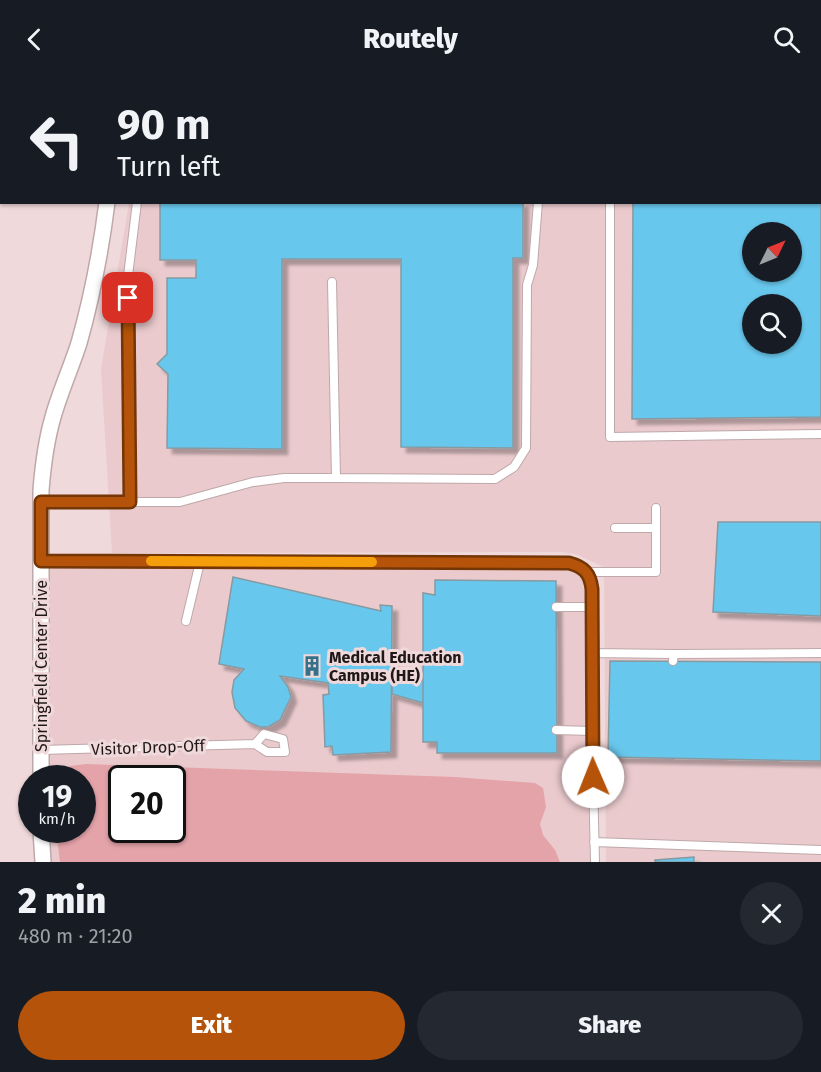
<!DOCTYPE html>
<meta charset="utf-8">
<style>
body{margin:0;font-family:"Fira Sans",sans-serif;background:#242831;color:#f1f3f6;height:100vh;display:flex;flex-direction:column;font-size:22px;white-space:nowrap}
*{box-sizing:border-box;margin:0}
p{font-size:20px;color:#9ea1a6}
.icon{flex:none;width:33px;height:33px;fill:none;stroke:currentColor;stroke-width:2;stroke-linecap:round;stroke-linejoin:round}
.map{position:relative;height:784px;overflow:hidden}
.panel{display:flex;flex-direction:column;background:#171b24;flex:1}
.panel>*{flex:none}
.banner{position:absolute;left:0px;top:0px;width:822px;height:126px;box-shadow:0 2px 4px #0004;background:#171b24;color:#f1f3f6;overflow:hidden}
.needle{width:39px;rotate:47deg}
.tools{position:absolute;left:742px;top:144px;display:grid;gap:12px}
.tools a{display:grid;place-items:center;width:60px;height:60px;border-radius:50%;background:#171b24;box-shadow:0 2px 4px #0004;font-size:30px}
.speed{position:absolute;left:18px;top:687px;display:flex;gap:12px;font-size:30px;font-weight:700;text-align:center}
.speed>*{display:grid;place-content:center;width:78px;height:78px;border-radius:50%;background:#171b24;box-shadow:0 2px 4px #0004;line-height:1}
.speed small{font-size:15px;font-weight:400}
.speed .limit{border:3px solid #111;border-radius:9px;background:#fff;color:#111}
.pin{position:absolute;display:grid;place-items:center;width:51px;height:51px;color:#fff;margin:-26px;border-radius:12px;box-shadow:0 3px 9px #0006}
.me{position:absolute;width:66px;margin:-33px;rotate:359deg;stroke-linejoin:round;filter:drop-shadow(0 0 4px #0008)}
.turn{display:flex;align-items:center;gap:21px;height:126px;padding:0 18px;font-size:27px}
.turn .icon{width:78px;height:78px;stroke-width:2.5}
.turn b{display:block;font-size:42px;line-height:51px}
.round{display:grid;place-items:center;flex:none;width:63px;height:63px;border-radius:32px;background:#242831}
.summary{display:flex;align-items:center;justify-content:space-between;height:102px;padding:0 18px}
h1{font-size:36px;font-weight:800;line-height:45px}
.button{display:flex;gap:12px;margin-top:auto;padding:12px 18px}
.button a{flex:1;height:69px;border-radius:36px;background:#b45309;color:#fff;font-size:24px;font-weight:800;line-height:69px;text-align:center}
.button a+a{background:#242831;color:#f1f3f6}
header{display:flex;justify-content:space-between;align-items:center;height:78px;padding:0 18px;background:#171b24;font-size:27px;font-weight:800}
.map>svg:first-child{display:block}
</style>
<header><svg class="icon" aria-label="back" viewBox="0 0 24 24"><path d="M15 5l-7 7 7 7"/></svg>Routely<svg class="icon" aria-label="search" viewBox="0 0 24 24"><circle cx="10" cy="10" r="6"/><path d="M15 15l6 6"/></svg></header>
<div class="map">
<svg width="821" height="784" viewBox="0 0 821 784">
<defs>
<filter id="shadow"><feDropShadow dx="5.5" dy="5.5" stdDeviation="1.5" flood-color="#0004"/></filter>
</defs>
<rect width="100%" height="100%" fill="#f0d9db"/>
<!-- built -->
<path fill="#eacacd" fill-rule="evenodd" d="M145,0H821V784H606L604,489L575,476L562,474L112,475L101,291L129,125L820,124V2ZM753,154H792V194H753ZM753,226H792V266H753Z
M41,483L569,485L587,494L592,511L596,784H48L41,752H82V700H41ZM122,700H172V752H122Z"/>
<!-- green -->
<path fill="#e4a3a9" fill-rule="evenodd" d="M86,686L455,699L535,705L543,710L546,729L540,746L543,757L555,772L560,784H60L56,752H82V700H59V697L70,688ZM122,700H172V752H122Z"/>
<!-- building -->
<path fill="#67c7ed" stroke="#869aa2" stroke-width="1.5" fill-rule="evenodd" filter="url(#shadow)" d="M633,0H821V339L632,341L633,124H820V2H633ZM753,154H792V194H753ZM753,226H792V266H753Z
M160,124H523V180H513V370L401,369V181H282V371L167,370L168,296L157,286L167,276V200H196V182H160Z
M718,444H821V538L713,534Z
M233,499L381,533L380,527L392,528L391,674L333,677L332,668L325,669L323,617L329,616L328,605L280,598L288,609L291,619L280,642L268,649H260L246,643L235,630L232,614L234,602L244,591L219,586Z
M435,502L556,503L557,675H437V664H423V515L435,517Z
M610,583L821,584V683L608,679Z
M392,597L423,603V625L392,616Z
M694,779V784H655V782Z"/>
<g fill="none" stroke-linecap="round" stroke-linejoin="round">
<!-- lane casing -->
<g stroke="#bea8a9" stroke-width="10">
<path id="lane" d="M454,0L489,2
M164,2L165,0
M402,2V0
M539,2V0
M610,2V0
M137,124L128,198L131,424H180L253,404L284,400H336
M610,124V359L821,356
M332,204L336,400L495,401L514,389L526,370L527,207L533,187L538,124
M41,424H131
M615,450H656
M41,483L569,485C584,489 590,495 592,511V656L595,784
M587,494H656V430
M556,529H592
M186,543L200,484
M592,575L674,576
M673,583L674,576L821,575
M556,652L592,653
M41,672L255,666L267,674H285L283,661L264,656L255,666
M594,764L821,772"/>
</g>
<!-- street casing -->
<g stroke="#bea8a9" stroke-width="18">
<path id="street" d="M109,0V2
M41,700V412C43,387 46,363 53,339C60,314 71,290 79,265C92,219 101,172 107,124
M41,752L43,784"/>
</g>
<!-- lane -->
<use href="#lane" stroke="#fff" stroke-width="8"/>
<!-- street -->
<use href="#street" stroke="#fff" stroke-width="15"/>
</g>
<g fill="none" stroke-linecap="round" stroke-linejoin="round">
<!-- route casing -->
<g stroke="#753606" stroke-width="15">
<path id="route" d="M128,220L130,424H41V483L569,485C584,489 590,495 592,511L593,699"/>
</g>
<!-- route -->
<use href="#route" stroke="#b45309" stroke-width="10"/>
<!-- slow -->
<path stroke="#f59e0b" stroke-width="10" d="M151,483L372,484"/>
</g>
<!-- icons -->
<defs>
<g id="building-bare" transform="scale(1.62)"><path d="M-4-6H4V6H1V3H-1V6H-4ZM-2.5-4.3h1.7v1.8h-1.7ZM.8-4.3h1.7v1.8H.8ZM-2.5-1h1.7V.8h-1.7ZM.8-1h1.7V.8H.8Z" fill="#347088" stroke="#f0d9db" stroke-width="2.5" paint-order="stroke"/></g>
</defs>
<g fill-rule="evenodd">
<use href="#building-bare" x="312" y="588"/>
</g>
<g text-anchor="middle" stroke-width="6" stroke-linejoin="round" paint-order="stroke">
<!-- poi labels -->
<g font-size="16" font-weight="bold" fill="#1f1718" stroke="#f0d9db" text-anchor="start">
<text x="329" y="585">Medical Education<tspan x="329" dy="18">Campus (HE)</tspan></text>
</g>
<!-- street labels -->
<g font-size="16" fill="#1f1718" stroke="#f0d9db">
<text transform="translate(41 588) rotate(-90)" y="6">Springfield Center Drive</text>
<text transform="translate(148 669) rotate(-2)" y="6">Visitor Drop-Off</text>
</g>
</g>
</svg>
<div class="tools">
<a><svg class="needle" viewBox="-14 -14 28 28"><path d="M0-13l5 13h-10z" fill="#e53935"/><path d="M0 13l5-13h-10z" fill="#9ea1a6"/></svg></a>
<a><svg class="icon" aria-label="search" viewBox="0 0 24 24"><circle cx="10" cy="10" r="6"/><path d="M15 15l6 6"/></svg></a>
</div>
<div class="speed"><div>19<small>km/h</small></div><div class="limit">20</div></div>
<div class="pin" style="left:128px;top:220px;background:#d93025"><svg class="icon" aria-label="arrive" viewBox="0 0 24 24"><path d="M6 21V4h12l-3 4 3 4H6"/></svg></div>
<svg class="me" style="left:593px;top:699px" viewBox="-20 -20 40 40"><circle r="19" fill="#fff"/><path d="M0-13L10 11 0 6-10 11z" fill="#b45309"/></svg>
<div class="banner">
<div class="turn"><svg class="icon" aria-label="left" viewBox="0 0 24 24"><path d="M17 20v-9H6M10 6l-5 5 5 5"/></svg><div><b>90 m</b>Turn left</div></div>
</div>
</div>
<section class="panel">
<div class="summary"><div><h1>2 min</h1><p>480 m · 21:20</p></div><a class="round"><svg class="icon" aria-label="close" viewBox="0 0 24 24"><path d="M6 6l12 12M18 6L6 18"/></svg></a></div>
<div class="button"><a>Exit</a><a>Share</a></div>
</section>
